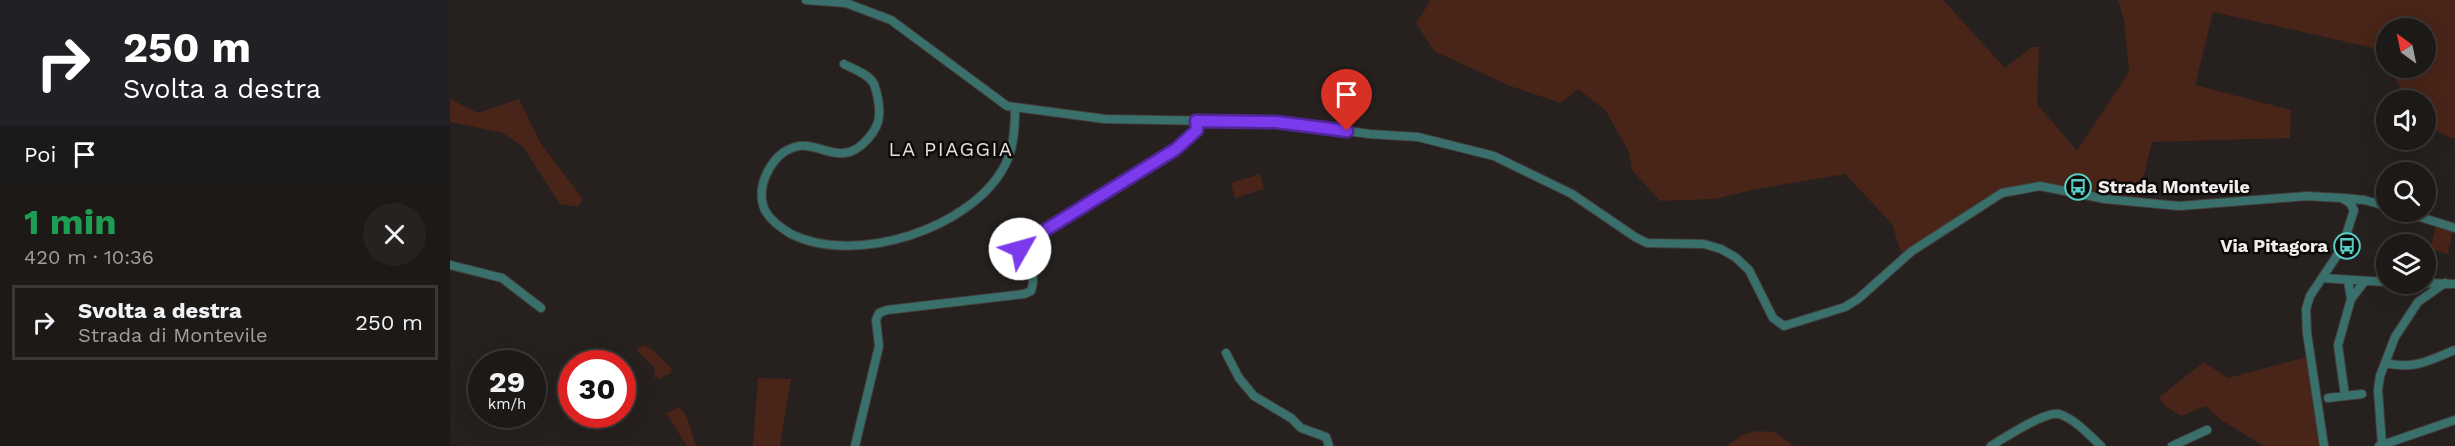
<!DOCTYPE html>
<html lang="it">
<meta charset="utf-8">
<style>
body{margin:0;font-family:"Work Sans",sans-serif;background:#252220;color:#f1f3f6;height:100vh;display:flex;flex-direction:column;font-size:22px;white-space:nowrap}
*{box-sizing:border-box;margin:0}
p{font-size:20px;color:#a0a0a1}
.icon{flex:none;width:33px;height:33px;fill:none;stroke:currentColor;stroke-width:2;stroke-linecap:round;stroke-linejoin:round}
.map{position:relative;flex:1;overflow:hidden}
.side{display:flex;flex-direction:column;background:#1c1917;width:450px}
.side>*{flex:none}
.guide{background:#202124;color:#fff;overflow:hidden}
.needle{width:39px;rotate:327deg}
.fabs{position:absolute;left:1926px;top:18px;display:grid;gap:12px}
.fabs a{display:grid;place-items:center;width:60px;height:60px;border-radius:50%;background:#1c1917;box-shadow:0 6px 24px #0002,0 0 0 2px #3a3836;font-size:30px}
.speed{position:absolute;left:18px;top:350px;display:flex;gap:12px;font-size:30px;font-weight:700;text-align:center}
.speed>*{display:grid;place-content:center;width:78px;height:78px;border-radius:50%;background:#1c1917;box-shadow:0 6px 24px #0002,0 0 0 2px #3a3836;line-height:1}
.speed small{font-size:15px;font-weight:400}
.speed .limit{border:9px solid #d22;background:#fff;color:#111}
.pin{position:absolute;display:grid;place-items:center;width:51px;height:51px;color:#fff;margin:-62px -26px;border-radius:50% 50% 50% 0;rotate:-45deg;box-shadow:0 0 6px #0007}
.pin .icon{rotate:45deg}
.me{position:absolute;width:66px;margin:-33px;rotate:52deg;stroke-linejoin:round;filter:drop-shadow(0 0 4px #0008)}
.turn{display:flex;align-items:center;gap:21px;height:126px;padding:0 24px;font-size:27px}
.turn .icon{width:78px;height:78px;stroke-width:2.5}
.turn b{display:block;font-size:42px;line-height:51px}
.then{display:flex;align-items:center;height:57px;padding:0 24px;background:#0003;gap:12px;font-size:22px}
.round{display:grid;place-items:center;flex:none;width:63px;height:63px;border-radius:32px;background:#252220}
.head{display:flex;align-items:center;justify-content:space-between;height:102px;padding:0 24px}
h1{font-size:36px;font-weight:700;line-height:45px;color:#1e9e55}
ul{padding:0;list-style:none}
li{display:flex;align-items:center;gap:18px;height:75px;margin:0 12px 9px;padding:0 12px;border:3px solid #3a3836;border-radius:0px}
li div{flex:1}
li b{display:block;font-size:22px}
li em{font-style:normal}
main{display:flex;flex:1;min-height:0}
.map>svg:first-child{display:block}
</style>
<main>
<section class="side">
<div class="guide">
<div class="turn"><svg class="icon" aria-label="right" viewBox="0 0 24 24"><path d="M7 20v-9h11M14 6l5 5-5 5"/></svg><div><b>250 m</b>Svolta a destra</div></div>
<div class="then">Poi<svg class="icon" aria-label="arrive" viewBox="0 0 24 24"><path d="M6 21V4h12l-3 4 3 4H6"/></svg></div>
</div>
<div class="head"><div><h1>1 min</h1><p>420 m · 10:36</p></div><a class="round"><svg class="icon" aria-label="close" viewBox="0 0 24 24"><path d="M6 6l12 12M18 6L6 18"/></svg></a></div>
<ul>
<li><svg class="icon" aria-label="right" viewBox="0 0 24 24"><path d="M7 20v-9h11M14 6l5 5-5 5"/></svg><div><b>Svolta a destra</b><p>Strada di Montevile</p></div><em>250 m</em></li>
</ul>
</section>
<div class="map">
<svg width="2005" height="446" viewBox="0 0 2005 446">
<rect width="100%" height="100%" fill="#26211f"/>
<!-- green -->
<path fill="#492418" d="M981,0H1493L1555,68L1582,47H1589L1587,104L1627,151L1679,72L1674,20L1668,0H2005V139L1976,127V100H1943L1952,90L1939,68H1976V28H1936V64L1928,49L1763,12L1745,85L1841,110L1840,138L1702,142L1688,200L1616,190V187L1589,181L1559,188L1453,258L1442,224L1395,174L1306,189L1265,199L1210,201L1182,170L1179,152L1156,111L1128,89L1111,103L1060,86L984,51L966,23Z
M0,99L28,113L69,99L91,144L133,199L128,207L110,204L73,147L53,133L0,122Z
M810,174L814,189L785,198L781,183Z
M1986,225L2003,229L1998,254L1980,249Z
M193,345L202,349L222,369L220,374L213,376L212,379L204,377L205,368L186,350Z
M1857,357L1871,446H1813L1770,419L1756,406L1731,416L1714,405L1709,397L1754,362L1778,378Z
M308,378L341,379L330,446H303Z
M229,407L236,415L246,446H237L216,413Z
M1305,431L1325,432L1344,446H1277L1292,435Z"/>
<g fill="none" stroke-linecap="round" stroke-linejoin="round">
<!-- street casing -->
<g stroke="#423e3c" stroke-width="10">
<path id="street" d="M356,0L396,3L441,20L557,106L655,119L826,122L920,134L968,137L1044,156L1122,194L1185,237L1197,243L1254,244L1271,249L1285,257L1299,270L1323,318L1334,326L1395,307L1408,299L1462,251L1552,193L1590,186L1655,199L1729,206L1857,196L1892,198L1900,203L1904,210
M394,64C403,69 419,74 424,84C427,92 430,106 429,115C429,130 410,152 394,153C378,155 362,142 345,147C323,153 307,183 313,205C316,217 331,228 341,234C405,266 522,229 555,165C564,148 565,127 565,108
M1893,198L1914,200L1936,206
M1954,212L2005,228
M0,265L52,278L91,308
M1872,278L1936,282
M1976,283L2005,284
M1901,299L1915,281
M776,353L789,378L804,396L841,418L851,428L876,437L879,446
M1936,363C1964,370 1980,360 2005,350
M1895,396L1888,345L1901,299L1898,281
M1878,398L1912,394
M1932,445L1928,390L1930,376L1945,337L1968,302L1995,283
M405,446L429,346L426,320L429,313L437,310L574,294L581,291C587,274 578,264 571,249V245L726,149L747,131L746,121
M1541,446C1554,438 1595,411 1609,414C1625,419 1639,435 1651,446
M1722,446L1757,430
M1874,446L1857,333L1856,309L1860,296L1892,248L1904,210
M1929,446L2005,420"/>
</g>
<!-- street -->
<use href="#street" stroke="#3a706c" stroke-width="8"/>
</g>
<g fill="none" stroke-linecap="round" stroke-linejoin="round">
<!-- route casing -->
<g stroke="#51269a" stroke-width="15">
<path id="route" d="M570,249L571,245L726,149L747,130L746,121L826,122L897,131"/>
</g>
<!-- route -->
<use href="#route" stroke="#7c3aed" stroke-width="10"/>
</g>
<!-- icons -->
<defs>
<g id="bus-ring" transform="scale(1.35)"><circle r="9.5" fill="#0d0b0a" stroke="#55cec5" stroke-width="1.5"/><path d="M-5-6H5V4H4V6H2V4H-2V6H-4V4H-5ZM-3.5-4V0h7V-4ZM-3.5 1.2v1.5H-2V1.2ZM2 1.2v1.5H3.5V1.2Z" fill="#55cec5"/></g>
</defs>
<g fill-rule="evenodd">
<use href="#bus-ring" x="1628" y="187"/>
<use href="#bus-ring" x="1897" y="246"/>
</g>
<g text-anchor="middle" stroke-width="5" stroke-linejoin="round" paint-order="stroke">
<!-- poi labels -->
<g font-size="18" font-weight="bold" fill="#f1edec" stroke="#0d0b0a" text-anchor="start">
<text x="1648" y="193">Strada Montevile</text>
<text x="1878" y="252" text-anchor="end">Via Pitagora</text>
</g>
<!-- neighbourhood labels -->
<g font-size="20" letter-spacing="1.5" fill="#e7dfdd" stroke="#0d0b0a">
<text x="501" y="156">LA PIAGGIA</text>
</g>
</g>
</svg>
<div class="fabs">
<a><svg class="needle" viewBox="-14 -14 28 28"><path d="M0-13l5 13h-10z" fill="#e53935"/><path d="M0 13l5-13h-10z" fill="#a0a0a1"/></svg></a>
<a><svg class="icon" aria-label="sound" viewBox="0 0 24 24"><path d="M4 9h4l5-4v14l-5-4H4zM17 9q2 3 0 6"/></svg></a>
<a><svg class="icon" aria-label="search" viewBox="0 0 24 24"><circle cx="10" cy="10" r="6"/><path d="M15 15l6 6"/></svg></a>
<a><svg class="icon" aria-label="layers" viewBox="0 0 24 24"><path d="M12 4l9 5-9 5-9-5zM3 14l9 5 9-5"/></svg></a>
</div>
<div class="speed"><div>29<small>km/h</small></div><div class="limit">30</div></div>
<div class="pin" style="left:897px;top:131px;background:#d93025"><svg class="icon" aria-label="arrive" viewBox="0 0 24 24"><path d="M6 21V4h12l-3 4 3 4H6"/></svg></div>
<svg class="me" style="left:570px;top:249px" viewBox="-20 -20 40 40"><circle r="19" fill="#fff"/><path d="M0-13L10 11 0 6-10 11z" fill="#7c3aed"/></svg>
</div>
</main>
